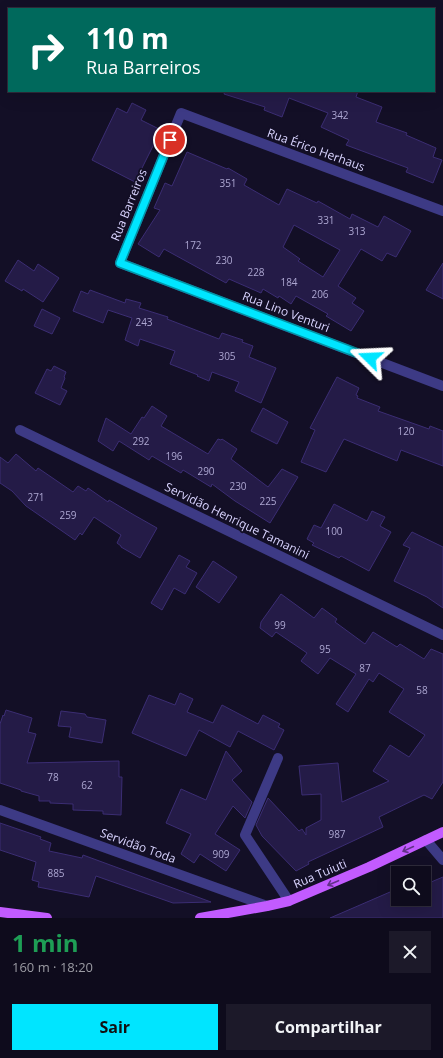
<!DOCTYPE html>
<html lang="pt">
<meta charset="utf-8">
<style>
body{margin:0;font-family:"Open Sans",sans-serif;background:#1c1929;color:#f1f3f6;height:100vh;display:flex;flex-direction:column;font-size:15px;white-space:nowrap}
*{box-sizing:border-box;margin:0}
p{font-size:13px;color:#9b9ba3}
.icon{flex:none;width:22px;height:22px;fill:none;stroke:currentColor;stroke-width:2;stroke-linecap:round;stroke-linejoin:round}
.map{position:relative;height:918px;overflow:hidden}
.panel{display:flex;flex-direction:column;background:#0e0b1c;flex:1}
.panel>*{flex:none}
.hud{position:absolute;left:8px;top:8px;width:427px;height:84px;border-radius:0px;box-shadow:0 4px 16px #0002,0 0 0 1px #2e2b3b;background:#00695c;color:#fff;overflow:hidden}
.controls{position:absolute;left:391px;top:866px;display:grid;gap:8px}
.controls a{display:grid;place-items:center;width:40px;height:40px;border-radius:0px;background:#0e0b1c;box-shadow:0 4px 16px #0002,0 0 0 1px #2e2b3b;font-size:20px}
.pin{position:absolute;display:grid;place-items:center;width:34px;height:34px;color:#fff;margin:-17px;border:2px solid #fff;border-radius:50%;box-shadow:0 1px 4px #0007}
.me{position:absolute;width:44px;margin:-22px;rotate:291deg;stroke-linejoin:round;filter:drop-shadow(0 0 3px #0008)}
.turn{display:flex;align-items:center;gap:14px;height:84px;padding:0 12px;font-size:18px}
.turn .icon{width:52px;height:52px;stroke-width:2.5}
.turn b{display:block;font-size:28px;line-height:34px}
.round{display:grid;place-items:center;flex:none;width:42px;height:42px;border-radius:0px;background:#1c1929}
.overview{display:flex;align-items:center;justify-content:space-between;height:68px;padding:0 12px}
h1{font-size:24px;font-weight:700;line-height:30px;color:#1e9e55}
.button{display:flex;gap:8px;margin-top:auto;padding:8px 12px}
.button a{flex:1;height:46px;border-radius:0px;background:#00e5ff;color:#111;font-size:16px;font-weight:700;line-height:46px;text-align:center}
.button a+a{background:#1c1929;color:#f1f3f6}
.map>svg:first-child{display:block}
</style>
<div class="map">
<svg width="443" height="918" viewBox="0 0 443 918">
<rect width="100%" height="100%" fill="#130f26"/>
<!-- building -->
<path fill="#241b47" stroke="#3b2d73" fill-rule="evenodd" d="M225,91H358L356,97L382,107L376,122L407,133L406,135L436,148L433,157L442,160L433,183L406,172L408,168L346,145L349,140L321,127L328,113L289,98L282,117L264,110L265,107L224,94Z
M132,103L146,110L141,120L161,130L135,182L92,160L117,108L127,113Z
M187,152L227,169L228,168L247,179L244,185L279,205L287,189L317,203L318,201L350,219L352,214L378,227L384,216L411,231L396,257L387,253L382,261L361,249L338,286L356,298L352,303L364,311L351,331L326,316L328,314L296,296L291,304L279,296L278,298L263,289L261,293L229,279L226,283L164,249L159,257L138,244L160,210L154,208L165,183L172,186ZM294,225L340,250L323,277L298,261L300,259L283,247Z
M18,260L34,271L38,264L59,278L43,302L23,289L22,291L5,281Z
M443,263V299L426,290Z
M90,290L125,303L126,299L141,303L139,308L168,317L167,319L219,339L222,333L243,340L242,342L253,346L249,357L276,368L261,403L235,391L239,382L212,372L209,381L197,376L198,375L170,364L175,351L140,339L138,346L125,340L132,318L108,310L103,323L73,311L81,291L88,294Z
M42,309L60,318L52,334L34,326Z
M54,366L66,372L64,377L65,378L61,388L67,391L60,405L35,393L47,369L51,371Z
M337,377L359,388L356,395L358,396L357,398L380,407L378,411L429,429L430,426L443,431V466L401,450L397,461L344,439L326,472L301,462L315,430L310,428Z
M152,406L167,416L161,426L208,454L218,439L221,440L222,439L237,449L231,459L268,487L282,469L298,477L270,523L235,501L212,484L211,487L183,470L181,473L152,456L149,460L119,441L113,451L98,441L106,418L131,434L142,417L144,418Z
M263,408L288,422L277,444L251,431Z
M16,454L36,471L38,468L73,492L78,486L86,491L88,488L108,502L109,500L134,515L157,528L140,558L121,547V546L117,543L121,535L94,517L82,535L80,533L75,540L26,506L12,491L0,483V457L8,463Z
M334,504L367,521L372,511L385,517L380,526L391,532L369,571L341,556L339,558L312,545L314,543L307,539L314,525L321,528Z
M412,532L443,547V608L427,597L394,581L410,548L403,545Z
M179,555L190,561L186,567L197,573L185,594L174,588L162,610L151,603Z
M213,561L237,577L219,603L196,587Z
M281,594L314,618L322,608L337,619L335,622L365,644L373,632L397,647L400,644L424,659L431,649L443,654V782L432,799L424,795L379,817L383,827L308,862L309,864L296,871L262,836L256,825L268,798L299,831L302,829L306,835V828L321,820V794L302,795L299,766L338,763L342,802L389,781L373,771L390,745L409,757L425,735L389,712L404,689L379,673L373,682L369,679L348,712L336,704L356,674L330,658L318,674L301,661L307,653L276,632L272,637L260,628L261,622Z
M180,693L193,699L187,712L213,723L222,705L258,724L263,715L280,724L278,727L284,730L274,750L238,731L230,747L199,730L186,756L132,733L149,695L175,705Z
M6,710L32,718L28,732L36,734L27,763L119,761V777H122L121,815L103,814V811L73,810V804L50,803V801H39V796L21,791V790L0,783V724L3,715L4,716Z
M61,711L85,714L87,717L106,720L102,743L69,737L71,727L58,726Z
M226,751L242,771L232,780L252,802L245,818L233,806L215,834L240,850L226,871L200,854L194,863L181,854L191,834L166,823L181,789L206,800Z
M0,823L41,837L40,839L51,843L49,851L82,858L83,855L211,902L173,903L96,876L89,897L38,887L39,882L32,880L36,862L0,850Z
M443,877V918H330L397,889L398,899H424V885Z"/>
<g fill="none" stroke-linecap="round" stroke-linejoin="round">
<!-- minor -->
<path stroke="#3d3a85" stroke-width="10" d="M443,211L181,113L120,263L443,386
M20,430L443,635
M278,758L245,835L289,901
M0,810L267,906
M426,840L443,860"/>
<!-- major -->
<path stroke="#c25bff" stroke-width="10" d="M0,912L47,918
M200,918L267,906L289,901L369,867L443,832"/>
</g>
<!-- one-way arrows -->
<defs><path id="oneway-shaft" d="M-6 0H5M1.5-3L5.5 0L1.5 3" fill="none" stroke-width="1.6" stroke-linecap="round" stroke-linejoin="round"/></defs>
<g stroke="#623188">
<use href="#oneway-shaft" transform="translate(408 849) rotate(155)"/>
<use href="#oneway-shaft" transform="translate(333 883) rotate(157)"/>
</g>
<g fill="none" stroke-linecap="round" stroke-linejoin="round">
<!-- route casing -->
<g stroke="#0095a6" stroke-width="10">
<path id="route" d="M170,140L120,263L370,358"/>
</g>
<!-- route -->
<use href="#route" stroke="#00e5ff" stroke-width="7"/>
</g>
<g text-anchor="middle" stroke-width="3.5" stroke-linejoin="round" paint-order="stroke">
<!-- number labels -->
<g font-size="10" fill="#aca6d1">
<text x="340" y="119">342</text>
<text x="228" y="187">351</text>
<text x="326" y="224">331</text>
<text x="357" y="235">313</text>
<text x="193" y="249">172</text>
<text x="224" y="264">230</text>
<text x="256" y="276">228</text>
<text x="289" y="286">184</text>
<text x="320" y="298">206</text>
<text x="144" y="326">243</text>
<text x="227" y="360">305</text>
<text x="406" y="435">120</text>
<text x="141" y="445">292</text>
<text x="174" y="460">196</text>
<text x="206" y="475">290</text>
<text x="238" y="490">230</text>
<text x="36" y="501">271</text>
<text x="268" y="505">225</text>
<text x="68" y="519">259</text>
<text x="334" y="535">100</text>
<text x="280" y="629">99</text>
<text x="325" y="653">95</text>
<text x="365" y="672">87</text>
<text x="422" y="694">58</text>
<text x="53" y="781">78</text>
<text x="87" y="789">62</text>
<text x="337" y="838">987</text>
<text x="221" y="858">909</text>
<text x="56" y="877">885</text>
</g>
<!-- street labels -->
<g font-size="12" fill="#d9d4ff" stroke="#130f26">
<text transform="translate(316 150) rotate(20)" y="4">Rua Érico Herhaus</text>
<text transform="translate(129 205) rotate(-68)" y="4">Rua Barreiros</text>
<text transform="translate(286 312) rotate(21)" y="4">Rua Lino Venturi</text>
<text transform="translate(237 521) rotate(26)" y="4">Servidão Henrique Tamanini</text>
<text transform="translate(138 846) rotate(20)" y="4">Servidão Toda</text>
<text transform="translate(320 874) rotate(-23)" y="4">Rua Tuiuti</text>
</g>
</g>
</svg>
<div class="controls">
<a><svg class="icon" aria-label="search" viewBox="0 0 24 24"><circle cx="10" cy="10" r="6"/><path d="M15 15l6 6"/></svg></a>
</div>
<div class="pin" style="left:170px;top:140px;background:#d93025"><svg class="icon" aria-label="arrive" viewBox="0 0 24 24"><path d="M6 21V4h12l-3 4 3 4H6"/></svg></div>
<svg class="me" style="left:370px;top:358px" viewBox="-20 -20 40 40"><path d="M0-17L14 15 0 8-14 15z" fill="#00e5ff" stroke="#fff" stroke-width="4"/></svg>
<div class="hud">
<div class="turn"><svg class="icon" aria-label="right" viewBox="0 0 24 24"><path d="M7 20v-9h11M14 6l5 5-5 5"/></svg><div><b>110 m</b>Rua Barreiros</div></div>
</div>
</div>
<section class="panel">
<div class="overview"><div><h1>1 min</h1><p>160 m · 18:20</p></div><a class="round"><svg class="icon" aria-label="close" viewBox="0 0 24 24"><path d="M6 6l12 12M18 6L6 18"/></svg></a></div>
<div class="button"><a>Sair</a><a>Compartilhar</a></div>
</section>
